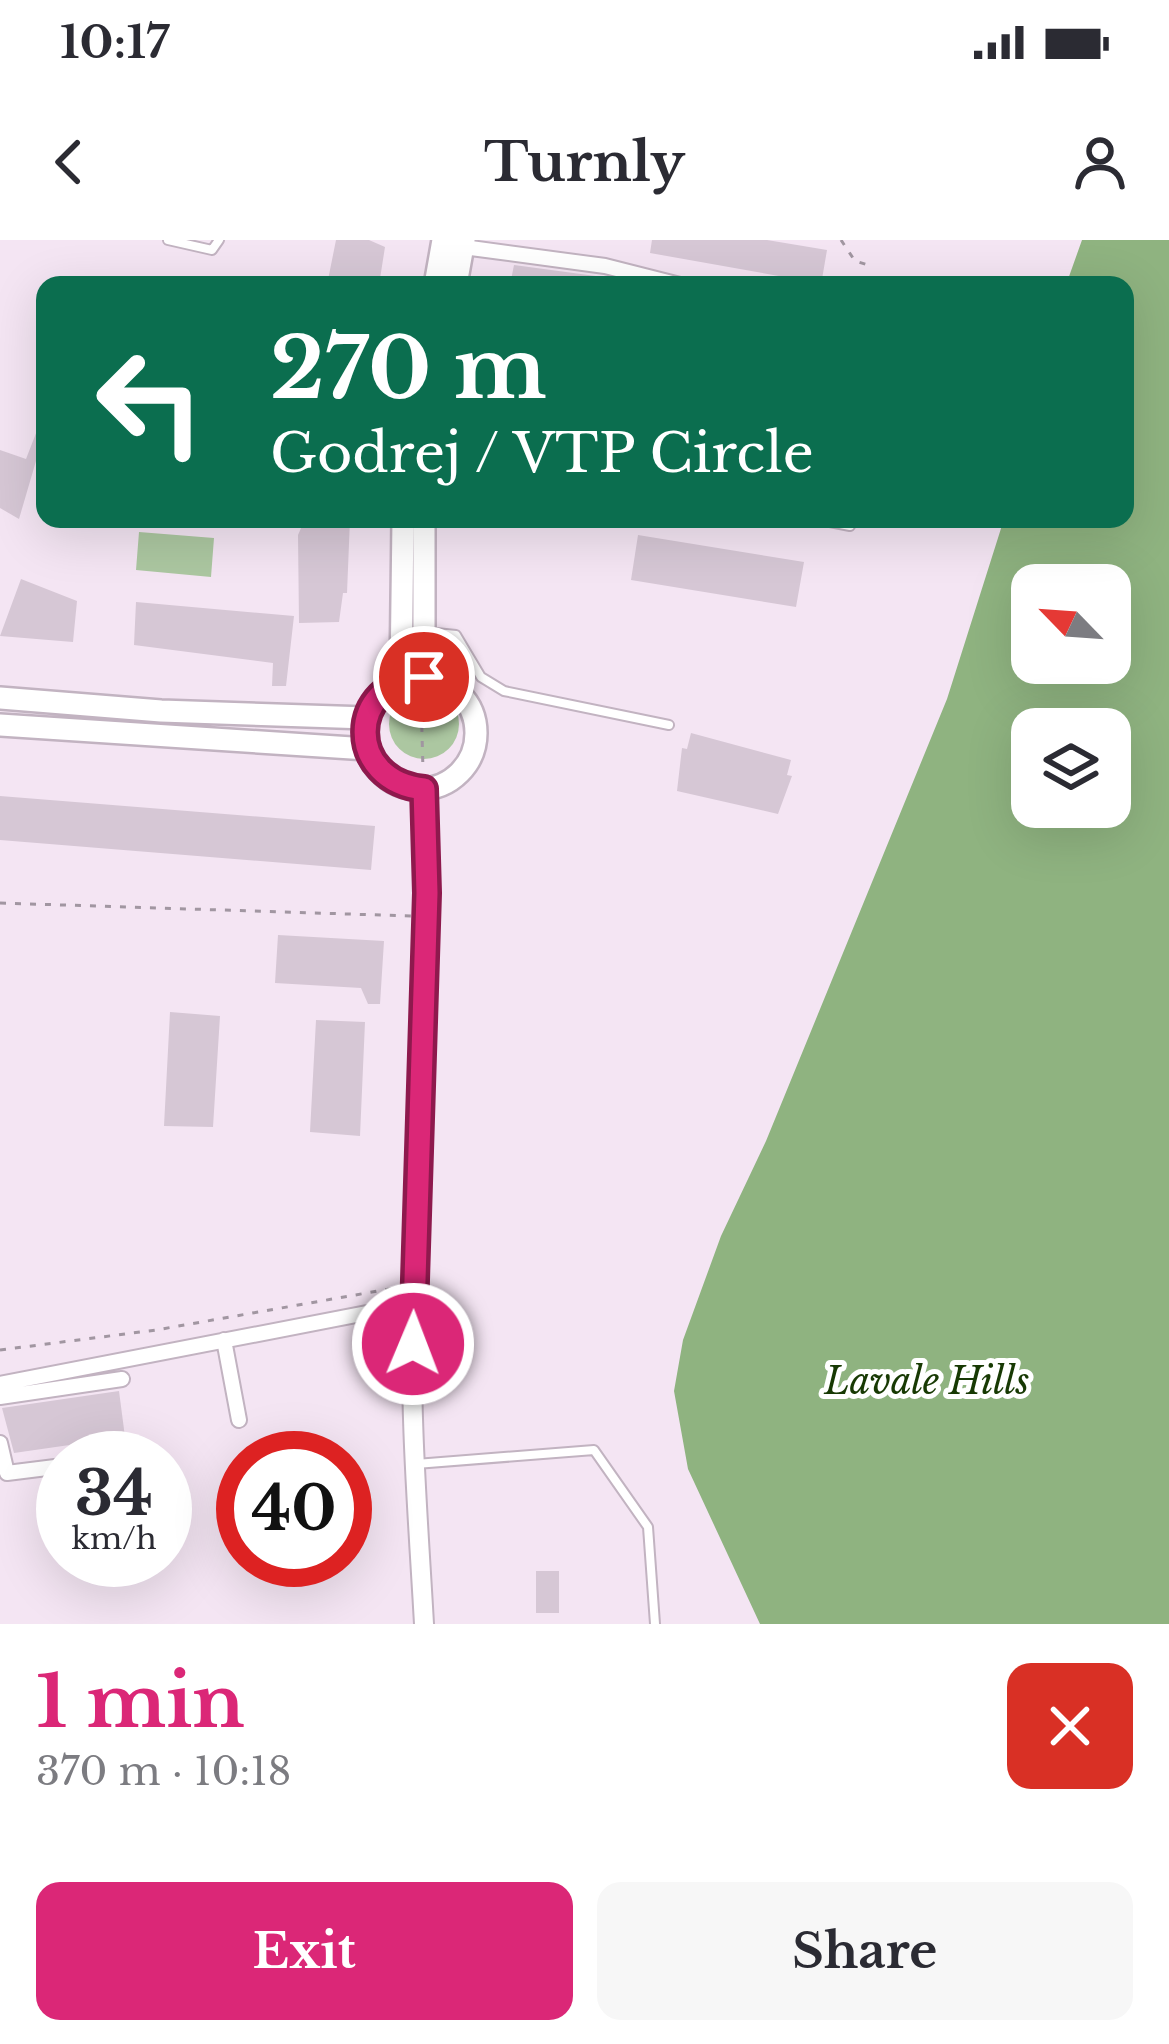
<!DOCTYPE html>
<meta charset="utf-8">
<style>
body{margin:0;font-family:"Libre Baskerville",serif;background:#f7f7f7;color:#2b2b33;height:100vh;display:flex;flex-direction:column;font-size:45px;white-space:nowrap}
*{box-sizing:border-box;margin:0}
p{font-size:39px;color:#7c7c81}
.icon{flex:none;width:66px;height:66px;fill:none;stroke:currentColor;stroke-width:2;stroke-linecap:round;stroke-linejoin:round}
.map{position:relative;height:1384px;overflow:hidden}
.details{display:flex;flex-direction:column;background:#fff;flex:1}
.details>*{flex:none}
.top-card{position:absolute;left:36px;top:36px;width:1098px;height:252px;border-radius:24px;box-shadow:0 12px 48px #0002;background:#0b6e4f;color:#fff;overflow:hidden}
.needle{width:78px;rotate:295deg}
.buttons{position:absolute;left:1011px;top:324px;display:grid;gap:24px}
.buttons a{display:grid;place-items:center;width:120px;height:120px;border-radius:24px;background:#fff;box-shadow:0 12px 48px #0002;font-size:60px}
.speed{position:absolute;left:36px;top:1191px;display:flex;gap:24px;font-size:60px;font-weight:700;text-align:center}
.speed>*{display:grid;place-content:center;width:156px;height:156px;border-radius:50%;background:#fff;box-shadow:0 12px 48px #0002;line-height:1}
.speed small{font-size:30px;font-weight:400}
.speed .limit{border:18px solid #d22;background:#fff;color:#111}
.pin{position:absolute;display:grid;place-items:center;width:102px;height:102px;color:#fff;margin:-51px;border:6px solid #fff;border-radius:50%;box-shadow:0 3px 12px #0007}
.me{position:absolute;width:132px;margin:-66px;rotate:1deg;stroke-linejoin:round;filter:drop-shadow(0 0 9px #0008)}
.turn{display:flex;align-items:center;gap:42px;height:252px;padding:0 36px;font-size:54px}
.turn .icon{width:156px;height:156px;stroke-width:2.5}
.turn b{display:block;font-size:84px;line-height:102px}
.round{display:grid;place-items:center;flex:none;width:126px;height:126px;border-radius:24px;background:#f7f7f7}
.headline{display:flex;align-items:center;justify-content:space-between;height:204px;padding:0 36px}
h1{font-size:72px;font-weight:700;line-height:90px;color:#db2777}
.cta{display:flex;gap:24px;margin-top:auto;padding:24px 36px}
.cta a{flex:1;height:138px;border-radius:24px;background:#db2777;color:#fff;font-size:48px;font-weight:700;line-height:138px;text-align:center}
.cta a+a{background:#f7f7f7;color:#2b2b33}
.status{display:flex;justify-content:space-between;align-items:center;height:84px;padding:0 60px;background:#fff;direction:ltr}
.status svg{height:33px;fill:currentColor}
header{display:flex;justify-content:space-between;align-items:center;height:156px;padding:0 36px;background:#fff;font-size:54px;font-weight:700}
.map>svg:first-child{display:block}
</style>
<div class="status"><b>10:17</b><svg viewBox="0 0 49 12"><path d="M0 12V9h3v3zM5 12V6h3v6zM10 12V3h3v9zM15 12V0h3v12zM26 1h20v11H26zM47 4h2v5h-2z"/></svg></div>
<header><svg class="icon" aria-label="back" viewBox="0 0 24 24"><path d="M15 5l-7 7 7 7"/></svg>Turnly<svg class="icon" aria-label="person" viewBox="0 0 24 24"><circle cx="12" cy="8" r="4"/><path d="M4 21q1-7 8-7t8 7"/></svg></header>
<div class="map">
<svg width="1169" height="1384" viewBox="0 0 1169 1384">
<rect width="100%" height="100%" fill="#f4e5f3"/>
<!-- green -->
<path fill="#acc7a1" d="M139,292L214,298L211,337L136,330Z
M389 484a35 35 0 1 1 70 0a35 35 0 1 1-70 0Z"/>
<!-- forest -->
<path fill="#8fb380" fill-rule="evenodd" d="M1082,0H1169V1384H760L688,1229L674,1151L683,1100L721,996L766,901L947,459L1004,279H1125V45H1066ZM1032,345H1110V423H1032ZM1032,489H1110V567H1032Z"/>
<!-- building -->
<path fill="#d6c7d5" d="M336,0H369L385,7L379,45H332L328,40Z
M652,0H767L827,10L821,45H789L790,38L650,13Z
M514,25L603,37L631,45H510Z
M45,170V224L36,221L19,279L0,268V210L26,219Z
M305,279H350L347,353H343L339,382L299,383L298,295Z
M638,295L804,322L796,367L631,340Z
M21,339L77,361L73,402L0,396Z
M136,362L294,376L286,446H272L273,423L134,405Z
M691,493L791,520L787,535L792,536L778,574L677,551L682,508L687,509Z
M0,556L375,586L371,630L0,600Z
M278,695L384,701L380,764H368L361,748L275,743Z
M170,772L220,776L213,887L164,886Z
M316,780L365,782L360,896L310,892Z
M119,1151L125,1197L14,1213L2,1168Z
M536,1331H559V1373H536Z"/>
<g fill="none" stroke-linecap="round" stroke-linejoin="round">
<!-- service casing -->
<g stroke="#c2b3c1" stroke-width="12">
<path id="service" d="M168,0L212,10L219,0
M815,279L850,286
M426,392L456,395L481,437L504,451L669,485
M416,1224L594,1210L648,1287L655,1384"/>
</g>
<!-- minor casing -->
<g stroke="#c2b3c1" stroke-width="18">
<path id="minor" d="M463,7L605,26L680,45
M224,1100L239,1180
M0,1144L413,1064
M0,1157L122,1139
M0,1203L7,1233L63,1226
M112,1218L137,1214"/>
</g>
<!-- tertiary casing -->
<g stroke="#c2b3c1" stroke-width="22">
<path id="tertiary" d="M424,549C428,720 420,892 413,1063C409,1170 418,1277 424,1384"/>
</g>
<!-- secondary casing -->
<g stroke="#c2b3c1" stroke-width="26">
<path id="secondary" d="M435,45L443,0
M456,45L464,0
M424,437V279
M364 493a56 56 0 1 1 112 0a56 56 0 1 1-112 0Z
M401,438L403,279
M0,458L161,471L367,478
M0,485L367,509"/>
</g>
<!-- path -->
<path stroke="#a196a1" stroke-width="3" stroke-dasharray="6 9" stroke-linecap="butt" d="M841,0L855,21L868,25
M421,456L423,531
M0,663L411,676
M0,1110L156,1090L395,1048"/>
<!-- service -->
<use href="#service" stroke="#fff" stroke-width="8"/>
<!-- minor -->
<use href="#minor" stroke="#fff" stroke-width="14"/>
<!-- tertiary -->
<use href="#tertiary" stroke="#fff" stroke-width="18"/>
<!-- secondary -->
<use href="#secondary" stroke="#fff" stroke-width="21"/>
</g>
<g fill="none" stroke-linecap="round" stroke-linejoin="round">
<!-- route casing -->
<g stroke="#8e194d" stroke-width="30">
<path id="route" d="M413,1104L427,653L424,549C345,541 346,442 424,437"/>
</g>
<!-- route -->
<use href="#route" stroke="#db2777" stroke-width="21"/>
</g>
<g text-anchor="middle" stroke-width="10" stroke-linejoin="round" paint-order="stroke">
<!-- park labels -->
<g font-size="36" font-style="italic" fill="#173903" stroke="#fff">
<text x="927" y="1154">Lavale Hills</text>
</g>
</g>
</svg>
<div class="buttons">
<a><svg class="needle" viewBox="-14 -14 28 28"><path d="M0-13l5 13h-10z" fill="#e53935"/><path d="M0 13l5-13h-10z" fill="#7c7c81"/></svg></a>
<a><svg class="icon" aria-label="layers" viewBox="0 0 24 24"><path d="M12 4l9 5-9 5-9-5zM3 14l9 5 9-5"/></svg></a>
</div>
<div class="speed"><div>34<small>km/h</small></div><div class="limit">40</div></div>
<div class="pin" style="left:424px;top:437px;background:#d93025"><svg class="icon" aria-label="arrive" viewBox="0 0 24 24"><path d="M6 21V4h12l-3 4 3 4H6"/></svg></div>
<svg class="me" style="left:413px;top:1104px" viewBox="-20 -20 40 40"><circle r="17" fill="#db2777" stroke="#fff" stroke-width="3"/><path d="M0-11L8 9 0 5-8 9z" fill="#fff"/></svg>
<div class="top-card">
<div class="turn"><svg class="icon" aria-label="left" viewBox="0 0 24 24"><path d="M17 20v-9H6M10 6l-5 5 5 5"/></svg><div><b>270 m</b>Godrej / VTP Circle</div></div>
</div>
</div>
<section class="details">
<div class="headline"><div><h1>1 min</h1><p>370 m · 10:18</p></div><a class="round" style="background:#d93025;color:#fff"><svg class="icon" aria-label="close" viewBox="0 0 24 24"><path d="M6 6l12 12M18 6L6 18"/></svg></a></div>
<div class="cta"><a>Exit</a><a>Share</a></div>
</section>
